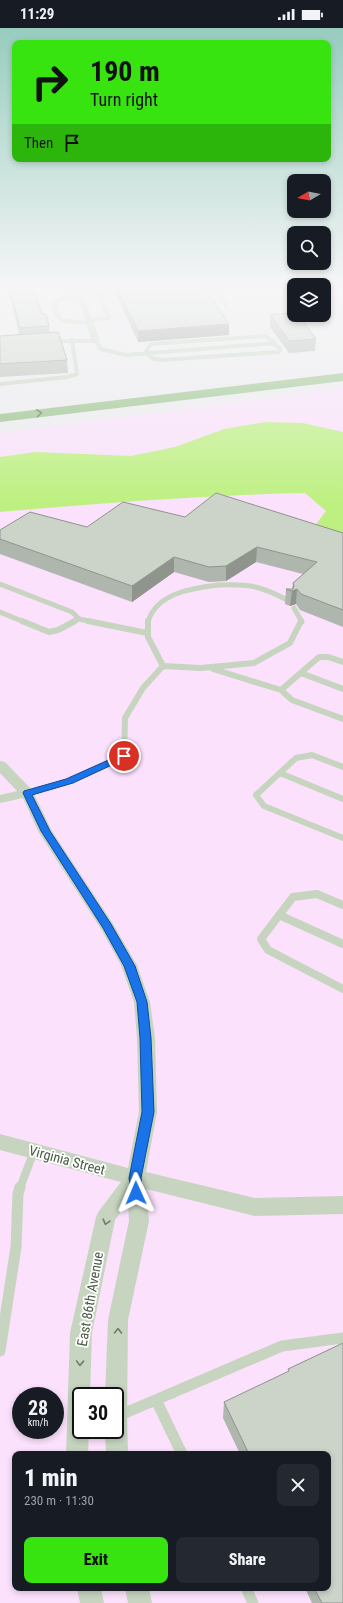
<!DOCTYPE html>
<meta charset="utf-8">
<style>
body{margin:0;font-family:"Roboto Condensed",sans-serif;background:#242831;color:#f1f3f6;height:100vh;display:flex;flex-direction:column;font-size:15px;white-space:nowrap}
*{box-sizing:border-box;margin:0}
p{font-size:13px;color:#9ea1a6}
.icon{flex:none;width:22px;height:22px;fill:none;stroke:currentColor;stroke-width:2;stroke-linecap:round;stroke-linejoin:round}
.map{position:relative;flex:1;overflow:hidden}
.details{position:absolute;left:12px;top:1423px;width:319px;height:140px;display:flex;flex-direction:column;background:#171b24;border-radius:8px;box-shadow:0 2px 6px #0003}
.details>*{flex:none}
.guide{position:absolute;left:12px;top:12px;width:319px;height:122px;border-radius:8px;box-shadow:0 2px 6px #0003;background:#38e40f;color:#111;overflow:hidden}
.needle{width:26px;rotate:260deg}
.fabs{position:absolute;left:287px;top:146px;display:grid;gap:8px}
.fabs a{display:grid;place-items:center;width:44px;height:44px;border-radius:8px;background:#171b24;box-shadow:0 2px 6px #0003;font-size:20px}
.speed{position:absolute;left:12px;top:1359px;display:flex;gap:8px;font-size:20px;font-weight:700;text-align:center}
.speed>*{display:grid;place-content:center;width:52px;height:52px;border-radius:50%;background:#171b24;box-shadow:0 2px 6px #0003;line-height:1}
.speed small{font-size:10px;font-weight:400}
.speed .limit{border:2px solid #111;border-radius:6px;background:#fff;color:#111}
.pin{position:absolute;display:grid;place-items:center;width:34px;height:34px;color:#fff;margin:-17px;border:2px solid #fff;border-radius:50%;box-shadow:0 1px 4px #0007}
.me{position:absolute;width:44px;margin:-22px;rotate:359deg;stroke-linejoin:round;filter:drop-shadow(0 0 3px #0008)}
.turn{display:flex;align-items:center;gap:14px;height:84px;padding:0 12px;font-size:18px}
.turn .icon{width:52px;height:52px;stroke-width:2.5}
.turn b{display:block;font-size:28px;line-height:34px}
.then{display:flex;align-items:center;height:38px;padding:0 12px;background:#0003;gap:8px;font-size:15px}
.round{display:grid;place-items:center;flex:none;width:42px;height:42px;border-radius:8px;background:#242831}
.head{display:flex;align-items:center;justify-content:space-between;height:68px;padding:0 12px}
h1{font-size:24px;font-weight:800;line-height:30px}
.cta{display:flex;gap:8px;margin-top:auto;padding:8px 12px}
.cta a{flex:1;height:46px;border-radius:8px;background:#38e40f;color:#111;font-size:16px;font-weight:800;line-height:46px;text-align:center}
.cta a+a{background:#242831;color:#f1f3f6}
.status{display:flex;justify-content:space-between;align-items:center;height:28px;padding:0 20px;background:#171b24;direction:ltr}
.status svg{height:11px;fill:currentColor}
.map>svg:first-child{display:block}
</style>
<div class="status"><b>11:29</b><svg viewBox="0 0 49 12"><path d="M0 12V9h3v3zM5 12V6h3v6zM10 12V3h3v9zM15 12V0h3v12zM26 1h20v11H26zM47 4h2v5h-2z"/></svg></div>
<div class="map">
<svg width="343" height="1575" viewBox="0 0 343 1575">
<rect width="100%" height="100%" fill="#ecebee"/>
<!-- commercial -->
<path fill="#fbe1fc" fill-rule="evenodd" d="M319,257H343V285L324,263V257Z
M343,360V1575H0V405ZM21,1368H55V1402H21ZM81,1368H115V1402H81ZM15,1426H328V1560H15Z"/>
<!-- water -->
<path fill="#bdf080" d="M265,394L303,395L343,404V507L314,499L326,483L305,465C203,467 102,475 0,484V429L35,424L131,428L175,419L224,401Z"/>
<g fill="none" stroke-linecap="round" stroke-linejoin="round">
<!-- service-far4 -->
<path stroke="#c6d4c0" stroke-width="4" d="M0,257H4
M212,257L226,277
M340,257L343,261
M81,269L64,270L56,273L54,281L56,286L64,293L90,295
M89,293L109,290L100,267L106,265L126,264
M52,313H96L101,321L126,327L275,315L266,308L151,316L145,325
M145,325L154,331L161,332L279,324L280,320L273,316
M0,356L67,349L77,346L72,312"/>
<!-- service-far3 -->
<path stroke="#c6d4c0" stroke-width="5" d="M0,556L72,584L79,591L73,594
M219,557C251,556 261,558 289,573
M294,580L302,594
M0,584L24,594
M79,591L93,594
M148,594C156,565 193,560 218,557"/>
<!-- service-far2 -->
<path stroke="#c6d4c0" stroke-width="6" d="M22,593L49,604L58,602L75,593
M88,593L147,605
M148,593V609L163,638L201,640L254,635L290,615L301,593
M343,634L328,629H319L281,662L292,672L343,691
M213,641L281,662
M301,645L343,661
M343,739L312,727L296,730L256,767L264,778L343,810
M280,745L343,771
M27,765L70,753L124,728L125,690L143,660L163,638"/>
<!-- service-far1 -->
<path stroke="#c6d4c0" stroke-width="8" d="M343,877L317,866L293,869L261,911L268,922L343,961
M279,887L343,916
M20,1160L34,1123"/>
<!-- service -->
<path stroke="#c6d4c0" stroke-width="11" d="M0,1323L16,1219L18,1166L20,1159
M156,1372L182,1426
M118,1388L282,1318L343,1310
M246,1560L253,1575"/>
<!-- minor -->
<path fill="#c6d4c0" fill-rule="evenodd" d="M95,257H104L88,263L84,268L100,313L96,315L92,313L77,268L84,261Z
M0,733L5,734L32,762L52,803L112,894L137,937L150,974L155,1010L157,1084L146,1144L255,1170L343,1168V1186L255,1188L146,1161L149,1193L128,1292L127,1389L128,1426H106L105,1402H115V1368H105L108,1292L129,1193L128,1175L115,1192L92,1305L90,1368H81V1402H89L88,1426H66L70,1305L96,1189L99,1183L121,1154L0,1122V1106L128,1140L139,1084L137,1010L134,974L121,937L101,901L38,803L23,770L0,775V767L17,763L0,745Z
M77,1560H101L104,1575H80Z
M125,1560H149L152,1575H128Z"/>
<!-- motorway -->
<path fill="#8fbe7f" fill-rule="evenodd" d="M343,345V353L0,394V386Z"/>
</g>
<!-- wall -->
<path fill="#afb6ae" d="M7,257H33L42,286L49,298L50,304L67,332L68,345L0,349V308L19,306Z
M116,258L229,296V307L138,314L117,269Z
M270,287L299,294L316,311L315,323L289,325L270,299Z
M185,489L343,505V599L300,582L296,576L290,578L285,576L286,561H292L293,555L303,546L256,534L226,553L209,554L174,544L132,574L0,526V502L87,499Z
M343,1315V1575H312L305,1560H328V1426H240L223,1390L224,1374L288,1344V1341Z"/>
<!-- shaded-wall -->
<path fill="#8f948d" d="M229,296V307L138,314V303Z
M257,519L256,534L226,553V538Z
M174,529V544L132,574V558Z
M297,561L296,576L290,578L292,563Z"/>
<!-- building -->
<path fill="#ccd4ca" stroke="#8f948d" d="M9,257H33L42,286H46L49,298L20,300Z
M139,257H203L229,296L138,303L116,258Z
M293,285L299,294L303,293L316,311L289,313L270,287Z
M58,304L67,332L0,336V308Z
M216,465L343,505V582L301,566L297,561L292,563L286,561H293L294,558L293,555L317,534L257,519L226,538L209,539L174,529L132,558L0,511V502L30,484L87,499L123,474L185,489Z
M343,1315V1575H322L314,1560H328V1426H249L224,1374L289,1343L288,1341Z"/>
<!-- one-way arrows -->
<defs><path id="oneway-chevron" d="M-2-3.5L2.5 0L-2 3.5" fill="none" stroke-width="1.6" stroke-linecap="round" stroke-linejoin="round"/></defs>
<use stroke="#576d4f" href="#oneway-chevron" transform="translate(39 385) rotate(-7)"/>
<g stroke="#6e7e68">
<use href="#oneway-chevron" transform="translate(106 1194) rotate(106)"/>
<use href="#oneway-chevron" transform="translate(118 1303) rotate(-89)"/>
<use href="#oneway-chevron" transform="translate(80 1335) rotate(92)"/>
</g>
<!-- sky -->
<linearGradient id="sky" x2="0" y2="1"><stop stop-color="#97ccbe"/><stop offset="0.54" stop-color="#f6f6f7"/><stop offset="1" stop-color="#f6f6f7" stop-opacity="0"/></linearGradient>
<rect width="343" height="477" fill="url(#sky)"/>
<!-- route -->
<path fill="#1a73e8" stroke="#114b97" d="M124,725L128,728L127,730L73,755L32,767L50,803L111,896L135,938L147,974L151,1010L154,1084L141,1150L143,1165L141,1169L136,1170L132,1169L129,1150L142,1084L140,1010L137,974L124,938L103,900L41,803L23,765L24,763L66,751Z"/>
<g text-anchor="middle" stroke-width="3.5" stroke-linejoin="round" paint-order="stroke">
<!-- near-street labels -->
<g font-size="14" fill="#495943" stroke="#fff">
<text transform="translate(67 1132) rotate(15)" y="5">Virginia Street</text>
<text transform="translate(90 1271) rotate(-80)" y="5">East 86th Avenue</text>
</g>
</g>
</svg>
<div class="fabs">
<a><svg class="needle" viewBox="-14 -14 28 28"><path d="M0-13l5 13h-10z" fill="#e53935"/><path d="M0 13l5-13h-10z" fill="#9ea1a6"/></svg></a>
<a><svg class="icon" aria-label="search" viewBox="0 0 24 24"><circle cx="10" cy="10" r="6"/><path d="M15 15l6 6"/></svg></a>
<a><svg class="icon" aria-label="layers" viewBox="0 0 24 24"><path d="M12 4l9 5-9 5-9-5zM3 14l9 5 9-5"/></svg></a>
</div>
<div class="speed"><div>28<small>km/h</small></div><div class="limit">30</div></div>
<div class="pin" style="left:124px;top:728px;background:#d93025"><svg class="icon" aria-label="arrive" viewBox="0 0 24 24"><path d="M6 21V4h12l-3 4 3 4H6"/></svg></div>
<svg class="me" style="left:136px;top:1165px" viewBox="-20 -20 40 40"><path d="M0-17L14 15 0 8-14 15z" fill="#1a73e8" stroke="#fff" stroke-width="4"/></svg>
<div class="guide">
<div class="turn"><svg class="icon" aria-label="right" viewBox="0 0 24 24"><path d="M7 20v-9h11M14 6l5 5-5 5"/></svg><div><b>190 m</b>Turn right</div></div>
<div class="then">Then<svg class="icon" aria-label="arrive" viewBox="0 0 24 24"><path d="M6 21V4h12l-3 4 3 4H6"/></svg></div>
</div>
<section class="details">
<div class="head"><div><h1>1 min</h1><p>230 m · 11:30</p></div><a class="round"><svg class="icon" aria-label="close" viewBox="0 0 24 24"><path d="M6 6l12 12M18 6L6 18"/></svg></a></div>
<div class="cta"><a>Exit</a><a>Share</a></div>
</section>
</div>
